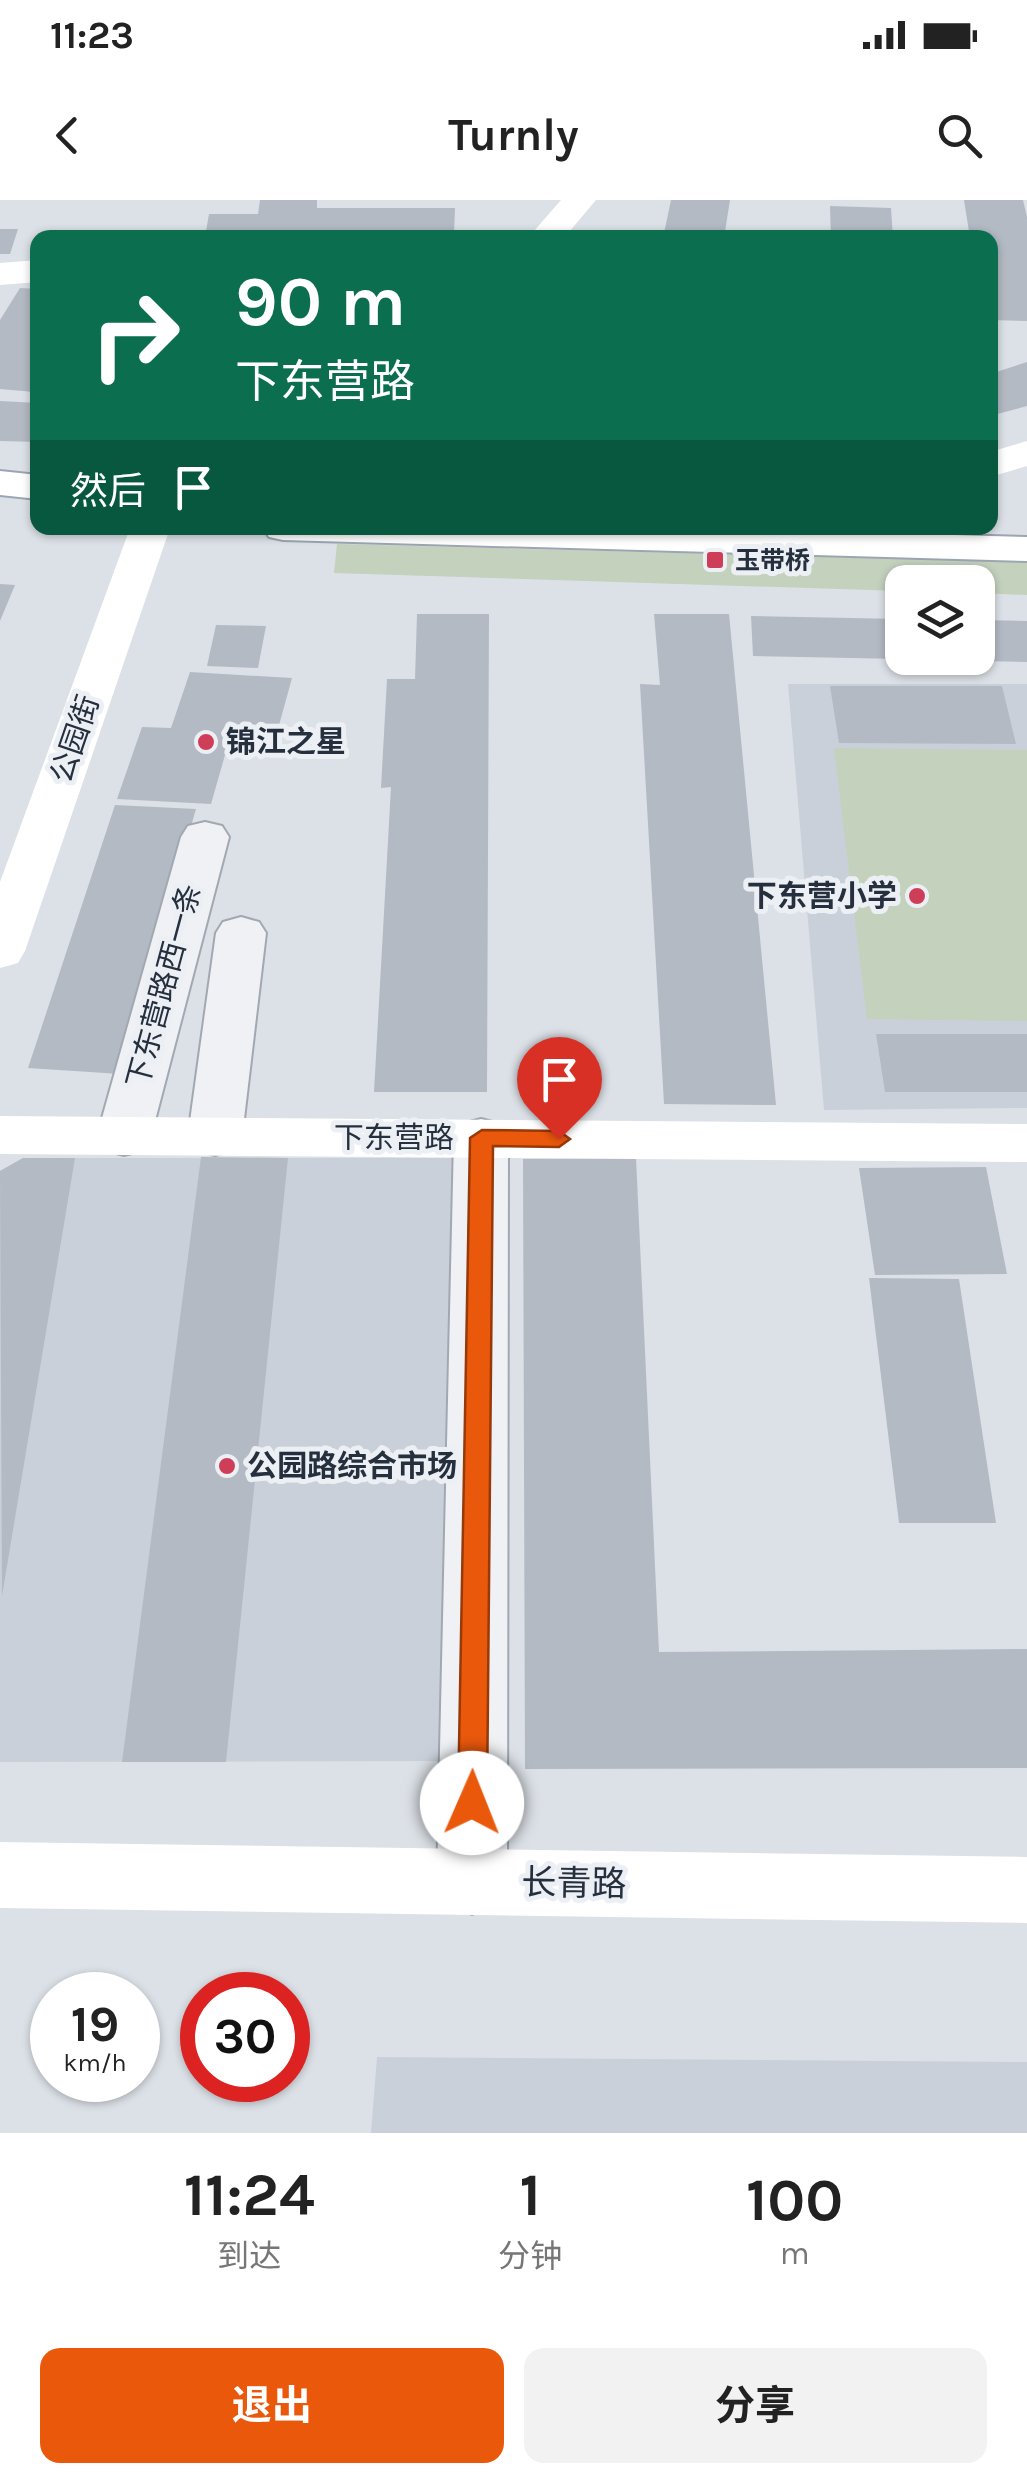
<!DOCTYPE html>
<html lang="zh">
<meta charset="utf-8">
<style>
body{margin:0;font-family:Karla,"Noto Sans SC",sans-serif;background:#f2f2f2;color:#222;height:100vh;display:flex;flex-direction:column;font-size:38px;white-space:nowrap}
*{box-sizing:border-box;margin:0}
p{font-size:32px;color:#767676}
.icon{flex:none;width:55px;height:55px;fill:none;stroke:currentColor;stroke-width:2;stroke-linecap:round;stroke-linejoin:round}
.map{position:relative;height:1933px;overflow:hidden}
.details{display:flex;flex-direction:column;background:#fff;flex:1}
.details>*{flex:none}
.guide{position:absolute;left:30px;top:30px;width:968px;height:305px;border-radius:20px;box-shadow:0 2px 8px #0004;background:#0b6e4f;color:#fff;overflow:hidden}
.controls{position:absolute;left:885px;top:365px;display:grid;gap:20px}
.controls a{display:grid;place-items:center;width:110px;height:110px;border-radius:20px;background:#fff;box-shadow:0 2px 8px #0004;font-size:50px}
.speed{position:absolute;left:30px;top:1772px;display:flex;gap:20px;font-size:50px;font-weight:700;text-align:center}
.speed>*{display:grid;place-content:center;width:130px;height:130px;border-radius:50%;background:#fff;box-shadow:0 2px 8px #0004;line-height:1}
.speed small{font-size:25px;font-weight:400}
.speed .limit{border:15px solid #d22;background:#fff;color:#111}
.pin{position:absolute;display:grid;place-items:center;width:85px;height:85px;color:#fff;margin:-102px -42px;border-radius:50% 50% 50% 0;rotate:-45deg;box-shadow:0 0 10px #0007}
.pin .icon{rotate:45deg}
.me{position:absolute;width:110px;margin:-55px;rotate:1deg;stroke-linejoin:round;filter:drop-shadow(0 0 8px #0008)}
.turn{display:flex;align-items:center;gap:35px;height:210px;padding:0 40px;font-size:45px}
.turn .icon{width:130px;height:130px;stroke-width:2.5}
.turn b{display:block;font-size:70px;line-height:85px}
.then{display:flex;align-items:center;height:95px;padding:0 40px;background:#0003;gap:20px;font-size:38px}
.eta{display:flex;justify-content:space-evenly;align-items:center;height:170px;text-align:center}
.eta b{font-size:60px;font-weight:700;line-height:70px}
.action{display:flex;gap:20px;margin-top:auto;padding:20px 40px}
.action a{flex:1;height:115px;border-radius:20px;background:#ea580c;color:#fff;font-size:40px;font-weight:700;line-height:115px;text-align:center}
.action a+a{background:#f2f2f2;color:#222}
.status{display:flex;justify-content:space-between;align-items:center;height:70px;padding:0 50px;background:#fff;direction:ltr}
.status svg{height:28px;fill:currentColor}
header{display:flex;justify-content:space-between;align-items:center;height:130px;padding:0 40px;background:#fff;font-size:45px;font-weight:700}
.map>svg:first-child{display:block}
</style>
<div class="status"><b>11:23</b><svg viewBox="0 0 49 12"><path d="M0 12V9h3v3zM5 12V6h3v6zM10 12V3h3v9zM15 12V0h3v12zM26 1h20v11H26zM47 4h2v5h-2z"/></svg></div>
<header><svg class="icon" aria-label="back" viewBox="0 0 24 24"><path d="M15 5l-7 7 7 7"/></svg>Turnly<svg class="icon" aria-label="search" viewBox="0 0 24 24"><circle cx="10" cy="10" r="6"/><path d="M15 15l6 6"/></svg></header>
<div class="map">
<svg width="1027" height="1933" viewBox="0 0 1027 1933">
<rect width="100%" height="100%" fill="#dce1e7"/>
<!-- built -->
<path fill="#cad0d9" d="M788,484H1027V908L824,910Z
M23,958H459L450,1561L0,1562V971Z
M377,1857L1027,1862V1933H371Z"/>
<!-- green -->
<path fill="#c3d1bd" d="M337,344L1027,362V395L978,393V382H902V391L334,373Z
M834,548L1027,550V821L867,819Z"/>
<!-- building -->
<path fill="#b4bac4" d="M260,0H317V8H455L454,34L205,37L209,14H258Z
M671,0H730L724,38H663Z
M964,0H1023L1027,17V121L990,120V38H970Z
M830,6L891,8L893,38H831Z
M0,29H18L10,54H0Z
M20,88L38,89V186L34,192L0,189V120Z
M1027,162V206L990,216V174Z
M0,201L38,203V242L0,241Z
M0,384L15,385L0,421Z
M417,414H489L487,892H374L391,587L381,588L387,479H415Z
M654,414H729L776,905L664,904L640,484L660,485Z
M751,416L902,419V459L753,456Z
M978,420L1027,421V462L978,461Z
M216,425L266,426L258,468L207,466Z
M190,472L292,478L270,558L225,555L211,604L117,599L142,527L171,528Z
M830,486H1002L1016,544L839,543Z
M115,605L196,609L120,874L28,868Z
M876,834H1027V892H885Z
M201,957L288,958L226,1562H122Z
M23,958H75L2,1396L0,971Z
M636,958L659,1452L1027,1449V1568L525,1569L523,959Z
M986,967L1007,1074L875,1075L859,968Z
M869,1078L959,1079L996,1323H899Z"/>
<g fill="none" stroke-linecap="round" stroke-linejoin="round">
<!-- street casing -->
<g stroke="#a2a8b1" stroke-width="4">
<path id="street" d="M205,622L222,626L229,637L151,936L143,950L124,955L105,950L97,936L181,637L188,626Z
M241,717L259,722L266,733L242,936L234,950L215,955L196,950L188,936L216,733L223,722Z
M481,919L500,924L508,938L507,1681L497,1704L472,1714L447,1704L437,1681L454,938L462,924Z"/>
</g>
<!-- primary casing -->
<g stroke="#9ca5b2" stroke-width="4">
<path id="primary" d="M0,271L38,275V299L0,295Z
M263,328H703L1027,337V361L283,340L269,337Z"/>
</g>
<!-- street -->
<use href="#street" fill="#eff1f5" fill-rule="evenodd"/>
<!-- secondary -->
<path fill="#fff" fill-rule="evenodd" d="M561,0H596L564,38H528Z
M38,60V82L0,85V63Z
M1027,241V266L990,277V252Z
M130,328H170L25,751L18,763L0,768V682Z
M0,916L1027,924V962L0,954Z
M0,1642L1027,1657V1723L0,1708Z"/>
<!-- primary -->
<use href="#primary" fill="#fff" fill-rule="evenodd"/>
</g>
<!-- route -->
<path fill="#ea580c" stroke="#983908" stroke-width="2.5" d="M482,930L559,931L570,939L559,947L493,946L487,1603L483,1612L472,1616L462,1612L458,1603L470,938Z"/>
<!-- markers -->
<g fill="#cf3e58" stroke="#ecf0f5" stroke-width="4">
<rect x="705" y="350" width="20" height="20" rx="5"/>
<circle cx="206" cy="542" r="10"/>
<circle cx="917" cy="696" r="10"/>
<circle cx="227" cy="1266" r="10"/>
</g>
<g text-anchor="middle" stroke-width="10" stroke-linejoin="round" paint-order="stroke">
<!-- far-poi labels -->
<g font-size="25" font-weight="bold" fill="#262f3d" stroke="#ecf0f5" text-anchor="start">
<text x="735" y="369">玉带桥</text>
</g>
<!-- street labels -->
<g font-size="30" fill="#262f3d" stroke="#ecf0f5">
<text transform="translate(75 539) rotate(-71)" y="10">公园街</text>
<text transform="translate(164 786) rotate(-75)" y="10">下东营路西一条</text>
<text x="394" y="948">下东营路</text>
</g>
<!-- poi labels -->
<g font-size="30" font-weight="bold" fill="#262f3d" stroke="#ecf0f5" text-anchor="start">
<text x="226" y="552">锦江之星</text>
<text x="897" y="706" text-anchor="end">下东营小学</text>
<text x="247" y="1276">公园路综合市场</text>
</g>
<!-- near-street labels -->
<g font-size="35" fill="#262f3d" stroke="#ecf0f5">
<text transform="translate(574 1683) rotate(1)" y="12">长青路</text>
</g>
</g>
</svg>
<div class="controls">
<a><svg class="icon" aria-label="layers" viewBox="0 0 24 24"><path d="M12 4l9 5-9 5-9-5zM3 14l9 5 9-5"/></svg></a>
</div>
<div class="speed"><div>19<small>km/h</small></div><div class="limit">30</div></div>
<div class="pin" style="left:559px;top:939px;background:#d93025"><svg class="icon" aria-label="arrive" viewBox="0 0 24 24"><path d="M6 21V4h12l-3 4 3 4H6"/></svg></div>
<svg class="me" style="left:472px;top:1603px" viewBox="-20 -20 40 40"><circle r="19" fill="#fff"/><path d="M0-13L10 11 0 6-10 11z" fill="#ea580c"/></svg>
<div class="guide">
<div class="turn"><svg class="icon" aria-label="right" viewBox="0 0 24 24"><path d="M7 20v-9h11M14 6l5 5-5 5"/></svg><div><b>90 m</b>下东营路</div></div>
<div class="then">然后<svg class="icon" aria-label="arrive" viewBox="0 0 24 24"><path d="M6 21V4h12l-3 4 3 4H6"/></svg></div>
</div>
</div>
<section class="details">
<div class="eta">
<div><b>11:24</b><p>到达</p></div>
<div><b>1</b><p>分钟</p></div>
<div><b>100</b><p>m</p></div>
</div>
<div class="action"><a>退出</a><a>分享</a></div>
</section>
